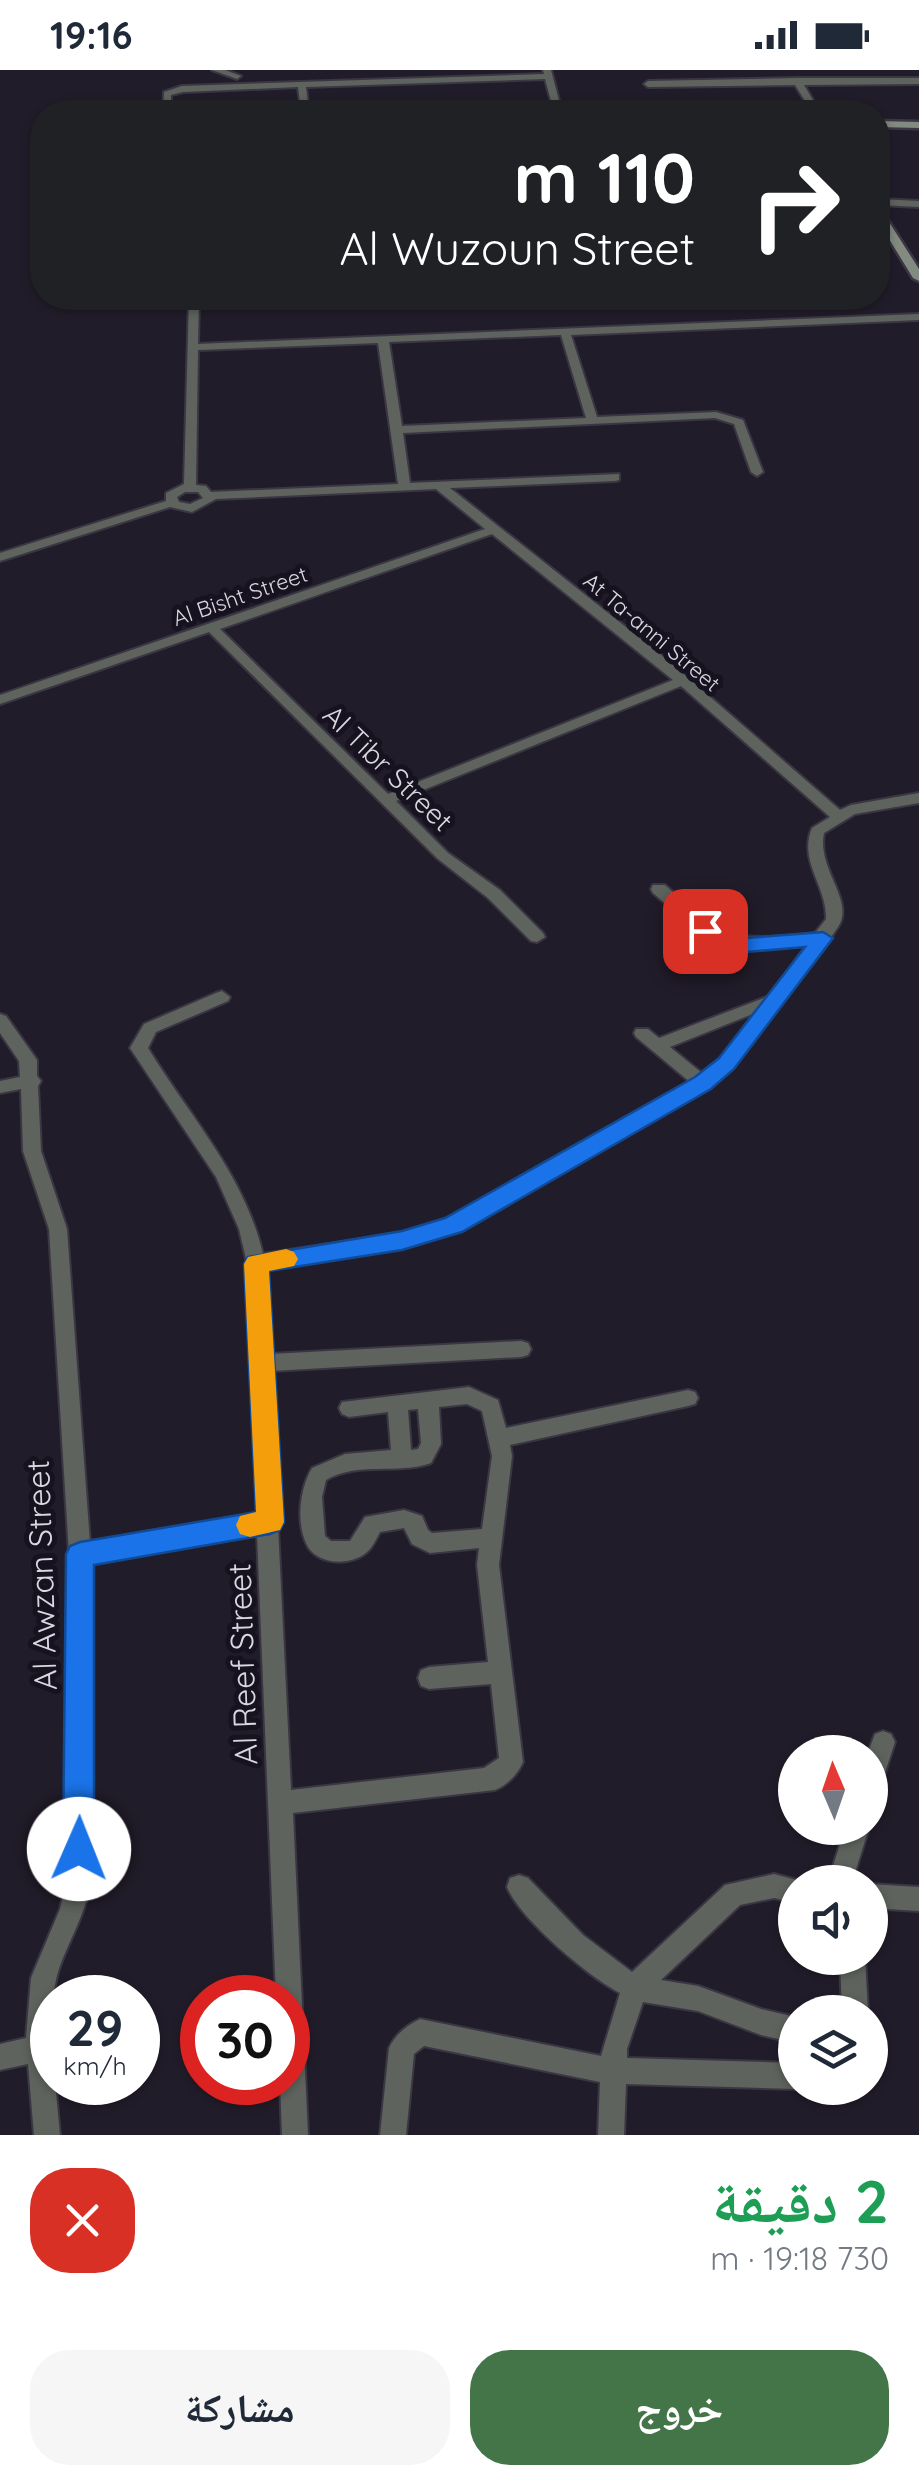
<!DOCTYPE html>
<html lang="ar">
<meta charset="utf-8">
<style>
body{margin:0;font-family:Quicksand,"Noto Naskh Arabic",sans-serif;background:#f6f6f7;color:#1f2937;direction:rtl;height:100vh;display:flex;flex-direction:column;font-size:38px;white-space:nowrap}
*{box-sizing:border-box;margin:0}
p{font-size:32px;color:#747a83}
.icon{flex:none;width:55px;height:55px;fill:none;stroke:currentColor;stroke-width:2;stroke-linecap:round;stroke-linejoin:round}
.map{position:relative;height:2065px;overflow:hidden;direction:ltr}
.panel{display:flex;flex-direction:column;background:#fff;flex:1}
.panel>*{flex:none}
.hud{position:absolute;left:30px;top:30px;width:860px;height:210px;border-radius:40px;box-shadow:0 2px 8px #0004;direction:rtl;background:#202124;color:#fff;overflow:hidden}
.needle{width:65px;rotate:358deg}
.fabs{position:absolute;left:778px;top:1665px;display:grid;gap:20px}
.fabs a{display:grid;place-items:center;width:110px;height:110px;border-radius:50%;background:#fff;box-shadow:0 2px 8px #0004;font-size:50px}
.speed{position:absolute;left:30px;top:1905px;display:flex;gap:20px;font-size:50px;font-weight:700;text-align:center}
.speed>*{display:grid;place-content:center;width:130px;height:130px;border-radius:50%;background:#fff;box-shadow:0 2px 8px #0004;line-height:1}
.speed small{font-size:25px;font-weight:400}
.speed .limit{border:15px solid #d22;background:#fff;color:#111}
.pin{position:absolute;display:grid;place-items:center;width:85px;height:85px;color:#fff;margin:-42px;border-radius:20px;box-shadow:0 5px 15px #0006}
.me{position:absolute;width:110px;margin:-55px;rotate:1deg;stroke-linejoin:round;filter:drop-shadow(0 0 8px #0008)}
.turn{display:flex;align-items:center;gap:35px;height:210px;padding:0 30px;font-size:45px}
.turn .icon{width:130px;height:130px;stroke-width:2.5}
.turn b{display:block;font-size:70px;line-height:85px}
.round{display:grid;place-items:center;flex:none;width:105px;height:105px;border-radius:40px;background:#f6f6f7}
.summary{display:flex;align-items:center;justify-content:space-between;height:170px;padding:0 30px}
h1{font-size:60px;font-weight:700;line-height:75px;color:#1e9e55}
.action{display:flex;gap:20px;margin-top:auto;padding:20px 30px}
.action a{flex:1;height:115px;border-radius:40px;background:#437549;color:#fff;font-size:40px;font-weight:700;line-height:115px;text-align:center}
.action a+a{background:#f6f6f7;color:#1f2937}
.status{display:flex;justify-content:space-between;align-items:center;height:70px;padding:0 50px;background:#fff;direction:ltr}
.status svg{height:28px;fill:currentColor}
.map>svg:first-child{display:block}
</style>
<div class="status"><b>19:16</b><svg viewBox="0 0 49 12"><path d="M0 12V9h3v3zM5 12V6h3v6zM10 12V3h3v9zM15 12V0h3v12zM26 1h20v11H26zM47 4h2v5h-2z"/></svg></div>
<div class="map">
<svg width="919" height="2065" viewBox="0 0 919 2065">
<rect width="100%" height="100%" fill="#211c29"/>
<g fill="none" stroke-linecap="round" stroke-linejoin="round">
<!-- street casing -->
<g stroke="#3b3643" stroke-width="4">
<path id="street" d="M212,0H225L241,6L237,9Z
M543,0H551L562,42H554L545,9L306,17L309,42H301L298,17L183,22L171,25V42H163L164,22L182,16L544,4Z
M797,8H919V14L804,15L820,42H812L795,15L648,17L644,14L648,11Z
M878,129L919,131V137L878,135Z
M878,161L895,164L878,167Z
M189,228H199L198,274L919,244V250L571,265L597,347L716,342L743,350L763,402L757,406L751,402L734,354L715,348L403,363L410,413L619,404V410L615,411L450,418L670,592L840,740L851,735L919,723V733L855,744L824,763C817,797 850,826 841,851C838,859 831,865 829,872L733,997L709,1017L460,1160L401,1177L266,1199L270,1284L521,1271L528,1273L531,1279L528,1285L521,1287L271,1301L278,1446L281,1452L278,1457L291,1720L484,1698L499,1688L491,1614L429,1619L421,1616L418,1608L421,1600L429,1597L488,1592L477,1495L479,1478L430,1483L412,1474L404,1458L380,1462C376,1469 373,1477 367,1482C350,1497 315,1495 306,1473C296,1451 300,1418 312,1398L345,1384L391,1380L388,1342L349,1347L342,1344L339,1338L342,1332L469,1317L498,1330L506,1358L688,1320L695,1322L698,1328L695,1334L688,1336L510,1375L512,1386L499,1495L523,1692C518,1704 507,1715 495,1720L293,1743L308,2065H282L280,2012H288V1928H276L257,1464L91,1492L90,1812C86,1845 68,1871 58,1902C48,1937 52,1975 52,2012H55L60,2065H34L28,1994L0,2000V1974L26,1968L31,1908L60,1839L66,1812L69,1484L49,1159L23,1081L21,1019L0,1023V1011L20,1007L19,991L0,963V944L6,946L37,990V1006L41,1011L38,1016L41,1081L67,1159L90,1473L257,1445L247,1193L239,1159L216,1107L130,978L144,954L216,923L222,921L230,927L228,931L156,962L148,978C190,1047 244,1104 263,1184L401,1163L447,1149L690,1012L636,967L634,963L636,959H648L659,968L769,926L807,875C728,883 712,874 653,823L651,819L653,815H665C727,870 733,872 815,863L826,849C827,816 798,791 812,758L830,747L681,616L396,731L448,783L500,820L543,863L545,867L537,872L531,871L488,828L438,789L209,562L0,634V625L485,459L436,419L216,429L192,442L170,437L0,491V483L166,431V423L184,414ZM561,265L586,348L402,356L389,272ZM378,273L398,414L211,422L206,416L196,415L198,280ZM185,422H198L203,428L190,434L179,432L177,427ZM492,464L673,610L388,724L220,559ZM755,943L721,989L703,1004L670,977ZM467,1334L482,1341L492,1386L482,1459L432,1463L428,1460L422,1446L404,1440L365,1447L350,1471H331L325,1466L322,1427L326,1410C358,1391 397,1405 431,1393L441,1374L439,1337ZM418,1339L421,1373L418,1379L411,1380L408,1340Z
M883,1661L891,1664L895,1672L878,1724L870,1728L868,1682L875,1664Z
M845,1758H869L852,1812H828Z
M774,1804L804,1812H795V1833L774,1828L740,1835L661,1910L698,1916L761,1939L795,1947V1973L761,1965L698,1941L643,1932L627,1979V1988L795,1993V2018H799L795,2019L626,2014L624,2065H598L600,2012L424,1976L414,1984L406,2065H380L389,1978C395,1965 407,1955 420,1949L601,1986L620,1923C589,1907 520,1849 507,1817L510,1808L519,1805L528,1808L583,1865L632,1902L725,1815Z
M870,1814L919,1817V1841L870,1838Z
M840,1888H865L868,1942H842Z"/>
</g>
<!-- secondary casing -->
<g stroke="#3b3643" stroke-width="5">
<path id="secondary" d="M878,51L919,52V58L878,57Z
M878,140L882,141L919,199V211L913,208L878,151Z"/>
</g>
<!-- street -->
<use href="#street" fill="#5e645d" fill-rule="evenodd"/>
<!-- secondary -->
<use href="#secondary" fill="#838b81" fill-rule="evenodd"/>
</g>
<!-- route -->
<path fill="#1a73e8" stroke="#114b97" stroke-width="2.5" d="M705,854L747,868L823,862L833,868L734,999L711,1019L462,1162L402,1180L269,1201L284,1452L280,1460L270,1464L94,1495V1779L90,1790L79,1794L68,1790L63,1779L66,1484L70,1476L80,1472L256,1442L244,1194L248,1187L402,1161L445,1148L695,1007L719,988L805,877L746,882L698,866V856Z"/>
<!-- slow -->
<path fill="#f59e0b" d="M286,1179L294,1182L298,1189L294,1196L269,1201L284,1452L280,1460L250,1467L240,1464L236,1455L240,1446L256,1442L244,1194L248,1187Z"/>
<g text-anchor="middle" stroke-width="10" stroke-linejoin="round" paint-order="stroke">
<!-- far-street labels -->
<g font-size="22" fill="#dad7e1" stroke="#17121f">
<text transform="translate(240 526) rotate(-19)" y="8">Al Bisht Street</text>
<text transform="translate(652 562) rotate(40)" y="8">At Ta-anni Street</text>
</g>
<!-- street labels -->
<g font-size="28" fill="#dad7e1" stroke="#17121f">
<text transform="translate(388 698) rotate(44)" y="10">Al Tibr Street</text>
</g>
<!-- near-street labels -->
<g font-size="32" fill="#dad7e1" stroke="#17121f">
<text transform="translate(42 1505) rotate(-92)" y="11">Al Awzan Street</text>
<text transform="translate(243 1594) rotate(-92)" y="11">Al Reef Street</text>
</g>
</g>
</svg>
<div class="fabs">
<a><svg class="needle" viewBox="-14 -14 28 28"><path d="M0-13l5 13h-10z" fill="#e53935"/><path d="M0 13l5-13h-10z" fill="#747a83"/></svg></a>
<a><svg class="icon" aria-label="sound" viewBox="0 0 24 24"><path d="M4 9h4l5-4v14l-5-4H4zM17 9q2 3 0 6"/></svg></a>
<a><svg class="icon" aria-label="layers" viewBox="0 0 24 24"><path d="M12 4l9 5-9 5-9-5zM3 14l9 5 9-5"/></svg></a>
</div>
<div class="speed"><div>29<small>km/h</small></div><div class="limit">30</div></div>
<div class="pin" style="left:705px;top:861px;background:#d93025"><svg class="icon" aria-label="arrive" viewBox="0 0 24 24"><path d="M6 21V4h12l-3 4 3 4H6"/></svg></div>
<svg class="me" style="left:79px;top:1779px" viewBox="-20 -20 40 40"><circle r="19" fill="#fff"/><path d="M0-13L10 11 0 6-10 11z" fill="#1a73e8"/></svg>
<div class="hud">
<div class="turn"><svg class="icon" aria-label="right" viewBox="0 0 24 24"><path d="M7 20v-9h11M14 6l5 5-5 5"/></svg><div><b>110 m</b>Al Wuzoun Street</div></div>
</div>
</div>
<section class="panel">
<div class="summary"><div><h1>2 دقيقة</h1><p>730 m · 19:18</p></div><a class="round" style="background:#d93025;color:#fff"><svg class="icon" aria-label="close" viewBox="0 0 24 24"><path d="M6 6l12 12M18 6L6 18"/></svg></a></div>
<div class="action"><a>خروج</a><a>مشاركة</a></div>
</section>
